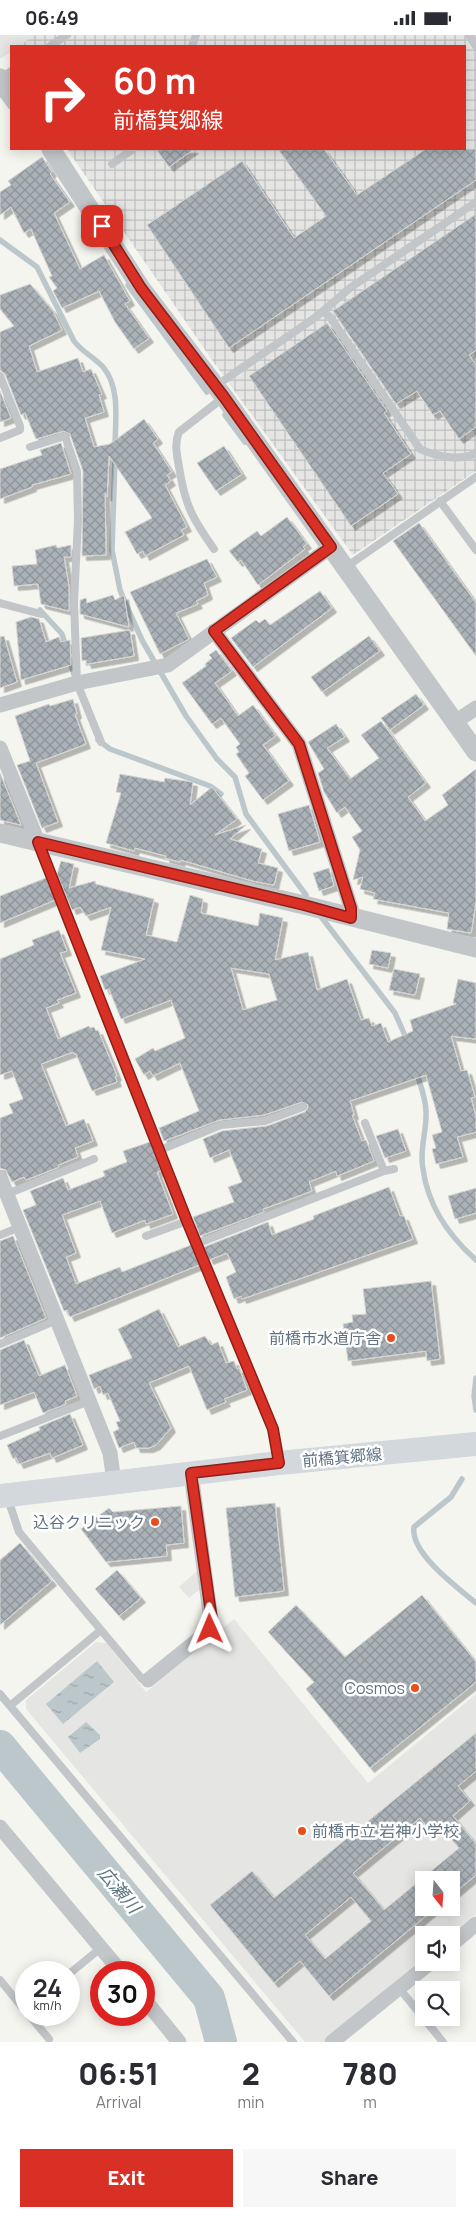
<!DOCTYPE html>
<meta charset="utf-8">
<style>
body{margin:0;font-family:Manrope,"Noto Sans JP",sans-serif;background:#f7f7f7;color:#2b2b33;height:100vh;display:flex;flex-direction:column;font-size:19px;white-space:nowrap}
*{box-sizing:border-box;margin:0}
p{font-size:16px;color:#7c7c81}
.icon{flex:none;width:28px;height:28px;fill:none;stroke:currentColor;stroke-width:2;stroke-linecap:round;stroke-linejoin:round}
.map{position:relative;height:2007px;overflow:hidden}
.side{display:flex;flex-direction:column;background:#fff;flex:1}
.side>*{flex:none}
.hud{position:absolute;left:10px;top:10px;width:456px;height:105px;border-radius:0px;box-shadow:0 2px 12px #0003;background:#d93025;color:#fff;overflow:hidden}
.needle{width:32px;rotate:163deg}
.controls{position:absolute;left:415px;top:1836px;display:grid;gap:10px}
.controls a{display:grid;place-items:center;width:45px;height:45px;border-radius:0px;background:#fff;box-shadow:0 2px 12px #0003;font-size:25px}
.speed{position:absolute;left:15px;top:1926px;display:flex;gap:10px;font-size:25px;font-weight:700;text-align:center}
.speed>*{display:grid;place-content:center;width:65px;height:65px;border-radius:50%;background:#fff;box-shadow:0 2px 12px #0003;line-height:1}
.speed small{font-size:12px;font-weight:400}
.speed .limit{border:8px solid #d22;background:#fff;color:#111}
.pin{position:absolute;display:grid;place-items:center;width:42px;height:42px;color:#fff;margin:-21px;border-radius:10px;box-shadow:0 2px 8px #0006}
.me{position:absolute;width:55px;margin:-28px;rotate:359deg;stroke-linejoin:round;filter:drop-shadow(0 0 4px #0008)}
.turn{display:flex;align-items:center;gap:18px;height:105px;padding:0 20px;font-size:22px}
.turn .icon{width:65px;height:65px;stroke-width:2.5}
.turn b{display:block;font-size:35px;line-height:42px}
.eta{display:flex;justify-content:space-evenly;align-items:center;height:85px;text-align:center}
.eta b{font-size:30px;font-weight:800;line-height:35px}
.action{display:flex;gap:10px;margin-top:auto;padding:10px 20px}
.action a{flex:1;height:58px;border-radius:0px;background:#d93025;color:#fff;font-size:20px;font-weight:800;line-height:58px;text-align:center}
.action a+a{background:#f7f7f7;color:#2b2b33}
.status{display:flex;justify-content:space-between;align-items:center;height:35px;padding:0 25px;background:#fff;direction:ltr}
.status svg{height:14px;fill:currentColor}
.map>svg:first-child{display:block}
</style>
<div class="status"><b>06:49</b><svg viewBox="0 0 49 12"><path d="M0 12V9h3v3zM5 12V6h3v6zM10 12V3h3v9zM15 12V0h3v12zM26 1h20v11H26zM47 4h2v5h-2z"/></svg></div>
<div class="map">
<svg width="476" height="2007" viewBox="0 0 476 2007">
<defs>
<pattern id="industrial-grid" width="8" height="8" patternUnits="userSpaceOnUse" patternTransform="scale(1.25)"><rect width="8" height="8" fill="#e5e6e4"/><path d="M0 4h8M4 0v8" fill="none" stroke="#bdbfbe"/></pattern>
<pattern id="water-ripples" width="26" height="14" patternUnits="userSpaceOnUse" patternTransform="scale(1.25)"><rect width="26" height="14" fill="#bbc7cb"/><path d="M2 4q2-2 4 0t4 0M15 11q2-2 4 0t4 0" fill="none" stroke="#9ba6aa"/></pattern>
<pattern id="building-cross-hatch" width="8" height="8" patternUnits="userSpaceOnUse" patternTransform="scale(1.25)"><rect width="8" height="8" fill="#aab2b7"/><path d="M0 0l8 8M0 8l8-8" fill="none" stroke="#8e959a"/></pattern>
<filter id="shadow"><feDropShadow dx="4.5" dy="4.5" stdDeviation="0" flood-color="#0004"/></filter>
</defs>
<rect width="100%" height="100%" fill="#f5f5f0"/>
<!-- built -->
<path fill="#e5e6e4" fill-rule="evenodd" d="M0,0H36L19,11H11V17L0,24Z
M198,1535L209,1547L189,1563L179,1552Z
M234,1584L368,1748L476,1659V1879L451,1900H424V1923L323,2007H305L26,1674V1665L96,1607L107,1608L146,1657ZM424,1845H451V1872H424Z"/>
<!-- industrial -->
<path fill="url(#industrial-grid)" d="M35,0H476V436L353,520L212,325L67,114H465V11H19Z"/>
<!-- water -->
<path fill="url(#water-ripples)" d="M97,1626L114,1647L63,1689L46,1669Z
M86,1687L100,1700V1704L80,1718L68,1702Z"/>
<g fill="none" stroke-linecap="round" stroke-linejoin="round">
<!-- stream -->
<path stroke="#bbc7cb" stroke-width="5.5" d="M2,60L11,72
M0,205L37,232L74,306C82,317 94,322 103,332C121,353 115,387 115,412
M128,250L207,357
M225,380L245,407
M115,424L112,515L120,555L127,572L143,607L186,681L217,724L235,742L246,779L306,860
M40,575L62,599L66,612
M69,623L75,643
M98,705L110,714L210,751L221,759
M322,883L395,978L407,1005
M416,1036C420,1049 426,1063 426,1077C427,1096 419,1115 423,1134C428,1171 449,1201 476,1225
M476,1375L474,1361L476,1343
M462,1444L451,1462L414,1492C410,1518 457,1552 476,1568"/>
<!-- river -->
<path stroke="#bbc7cb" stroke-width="32" d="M0,1711L209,1963L221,2007"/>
</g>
<!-- building -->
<path fill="url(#building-cross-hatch)" stroke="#d6d6d3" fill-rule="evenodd" filter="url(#shadow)" d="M156,114H194L169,132Z
M278,114H324L357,160L426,114H476V145L229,313L147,190L242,126L294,203L326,181Z
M42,122L52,137L50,139L70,167L54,178L80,234L104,220L130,266L125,269L149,303L134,314L115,287L99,256L62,273L53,256L57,253L49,242L52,241L31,194L24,198L11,172L0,180V157L11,150L8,146Z
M476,179V315L469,320L476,330V392L459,404L440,376L433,380L417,356L396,369L333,276Z
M30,249L53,276L62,295L29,311L37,337L78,323L83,337L91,334L102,359L99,360L104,377L85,383L94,412L110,409L144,384L158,404L153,408L172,437L167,440L171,446L165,450L187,492L181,495L184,500L145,521L143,516L137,519L125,497L152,483L109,421L107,462L105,458L106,520L82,521L83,436L70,399L64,396L36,404L25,378L21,380L5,339L0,335V297L14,291L0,274V260Z
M327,288L387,376L384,378L411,419L383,438L398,459L351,491L249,341Z
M0,356L11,383L0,387Z
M61,408L71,439L32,450V452L0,464V434L42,420L40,415Z
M224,411L242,439L216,456L197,428Z
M287,482L307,509L303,512L305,514L258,550L241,525L238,527L229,516L257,496L261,501Z
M419,488L476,568V621L393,506Z
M56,510L57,513L71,510V522H64L69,552V576L41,569L38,549L14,551L12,531L37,529L35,515Z
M207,524L217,542L204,548L208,560L196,566L198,569L176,578L189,604L160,619L130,557Z
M320,556L332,573L253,632L231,603L256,585L259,588L265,584L270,590Z
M113,560L115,565L124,560L129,592L80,579V565L86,563L87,568Z
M31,582L39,584L46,607L59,602L61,607L70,605L71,630L21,645L16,587Z
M130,595L134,621L87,629L86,625L82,626L81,603Z
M4,601L17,647L0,653V602Z
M369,601L380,616L322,657L311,642Z
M216,615L232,636L215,648L238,681L253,670L276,701L263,710L289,746L263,765L245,741L249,738L236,719L239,717L236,712L240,709L221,683L212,689L182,648L206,631L205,629L212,623L209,620Z
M416,659L424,670L390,695L381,683Z
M73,664L77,679L75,680L86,709L36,728L58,787L42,793L17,730L30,726L15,681L49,669L50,671Z
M381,686L426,748L408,762L425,786L448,770L442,760L476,734V867L471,898L447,894L449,878L373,864L375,858L360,854L363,842L353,845L360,815L352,802L362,796L345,772L337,778L324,757L318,738L324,734L308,707L336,689L345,702L327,713L350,744L379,723L361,700Z
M0,738L21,790L0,785Z
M120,739L164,747L165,743L193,747L190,770L212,752L237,784L215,800L246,790L230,804L262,814L258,828L278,833L274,850L253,846L181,825L180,827L165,823L166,821L135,813L134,816L106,808L121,758L116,757Z
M309,770L320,807L289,816L278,779Z
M61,826L74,829L69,853L95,846L96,849L154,864L146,900L177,907L190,860L203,864L201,878L258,891L260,878L283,883L275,925L308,917L317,955L347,944L361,985L369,983L372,991L381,988L388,1007L413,996L410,985L456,969L453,968L458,944L476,948V1004L451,1001L461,1036L467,1035L475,1062L471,1063L476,1082V1097L457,1102L463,1122L436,1129L432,1114L436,1113L432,1100L442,1097L426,1040L350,1066L354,1080H352L362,1106L366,1105L374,1126L337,1141L336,1136L309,1147L312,1156L263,1174L264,1177L200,1201L193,1182L234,1167L228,1152L242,1147L229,1115L210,1123L203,1104L222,1096L267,1091L305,1077L308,1073V1070L302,1067L264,1080L219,1085L164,1106L159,1093L199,1076L180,1028L153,1041L150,1036L144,1040L135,1024L153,1013L155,1016L185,1003L171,965L121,984L109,954L105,955L100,941L145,924L101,915L111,872L86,881L80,872L72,875L57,839ZM231,933L269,939L277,965L243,975Z
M329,833L334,851L319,856L313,838Z
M46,843L55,865L0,888V861Z
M59,895L67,916L60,918L76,958L57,965L59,968L46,973L58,1004L89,991L90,993L94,992L96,996L98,995L117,1041L115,1042L117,1047L92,1056L76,1019H74L73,1017L41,1029L66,1091L84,1084L93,1106L75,1113L78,1122L58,1130L59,1132L26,1145L24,1142L12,1147L6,1135L0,1133V1083L13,1078L9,1069L23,1064L12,1036L0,1040V924L34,910L32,905Z
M372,915L391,918L388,933L369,929Z
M394,934L420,939L415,960L389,955Z
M398,1094L406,1116L385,1123L376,1101Z
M150,1107L161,1136L157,1137L173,1179L146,1189L145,1185L112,1198L100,1166L62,1180L76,1218L66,1222L76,1249L120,1232L122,1237L191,1210L199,1230L70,1282L67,1275L64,1276L23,1175L36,1170L30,1156L63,1143L68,1155L105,1141L103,1136L127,1127L123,1116Z
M389,1152L400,1181H404L413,1204L242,1264L241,1261L234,1264L226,1242L236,1237L227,1218L209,1225L204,1212L268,1187L272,1200L314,1184L313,1181Z
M476,1153V1178L455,1184L448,1161Z
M13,1201L46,1283L0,1303V1206Z
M431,1246L440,1324L427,1326L426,1316L348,1326L343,1289L353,1287L352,1280L366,1279L363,1254Z
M159,1274L178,1312L205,1301L211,1310L218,1307L226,1328L234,1326L237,1334L239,1333L247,1355L224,1364L226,1367L207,1375L189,1331L149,1348L171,1393L156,1410L149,1413H136L134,1407L119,1413L113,1397L119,1394L116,1387L120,1386L108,1358L103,1360L100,1351L94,1354L89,1340L132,1323L118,1294Z
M24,1305L39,1341L65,1330L77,1361L65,1366L66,1369L43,1378L34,1357L0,1370V1315Z
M70,1379L83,1410L52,1423L50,1418L19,1429L16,1422L13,1424L7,1410L40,1395L39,1392Z
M275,1468L284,1556L235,1562L226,1473Z
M181,1471L184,1508L166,1510L167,1521L106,1527L81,1494L109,1473L113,1477Z
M20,1508L52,1546L0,1590V1525Z
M117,1535L141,1563L119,1581L95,1554Z
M422,1560L476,1627V1647L370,1733L306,1654L314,1647L268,1597L296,1570L345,1622Z
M476,1698V1736L458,1751L470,1766L453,1781L476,1809V1840L451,1861V1845H424V1872H437L329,1961L300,1926L274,1948L210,1870L252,1836L274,1863ZM420,1783L432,1798L440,1791L459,1813L384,1875L353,1838ZM351,1862L371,1886L325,1924L305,1900Z"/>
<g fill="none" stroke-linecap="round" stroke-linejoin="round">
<!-- service -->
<path stroke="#c2c6c9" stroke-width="8" d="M469,0L476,11
M50,11L67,0
M192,11L196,0
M1,44L11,36
M112,129L133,114
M323,276L330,282L420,414C435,421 461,427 476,418
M0,341L20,391V395L0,403
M217,350L316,282L350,253L476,167
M30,412L65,401L77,436L78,485L74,568L77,648L101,707
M440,466L476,515
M214,514C192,483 185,470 179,432C177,420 174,409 179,397L224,362
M346,532L476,442
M0,568L41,579
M39,809L187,1186L273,1394L279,1427
M365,1088L384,1136
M160,1115L221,1090L265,1086L303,1072
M7,1159L94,1124
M0,1200L20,1192
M146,1201L187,1186
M196,1209L384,1136L394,1134
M0,1309L57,1285
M0,1401L89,1366
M8,1464L19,1497L142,1644L148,1645
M0,1659L293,2007
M11,1670L101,1595
M69,1939L102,1912
M0,1945L26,1977
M399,1953L443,2007
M29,1980L49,2004"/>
<!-- minor -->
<path stroke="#c2c6c9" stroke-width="15" d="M214,596L299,709L351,873V883
M0,670L77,648L168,630L331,512
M455,687L476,673
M0,713L38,807
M0,1142L110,1418L114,1447
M148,1645L205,1599L210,1594L211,1585L191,1438
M0,1792L122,1938
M451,1910L476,1889
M144,1964L179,2007
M332,2007L430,1928"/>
<!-- tertiary -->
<path stroke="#c2c6c9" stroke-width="19" d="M0,43L11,58
M51,114L141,253L224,362L476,717
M0,798L304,870L476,913"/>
<!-- primary -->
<path stroke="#d3d8dc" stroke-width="24" d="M0,1461L279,1428L476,1409"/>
</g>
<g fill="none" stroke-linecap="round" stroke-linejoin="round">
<!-- route casing -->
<g stroke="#8d1f18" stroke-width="12">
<path id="route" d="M102,191L141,253L224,362L331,512L214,596L299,709L351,873V883L304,870L38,807L187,1186L273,1394L279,1428L191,1438L212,1585L210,1594"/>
</g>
<!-- route -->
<use href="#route" stroke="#d93025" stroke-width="9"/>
</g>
<!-- markers -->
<g fill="#e94d1c" stroke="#fff" stroke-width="2">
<circle cx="391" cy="1303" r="5"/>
<circle cx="155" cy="1487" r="5"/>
<circle cx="415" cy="1653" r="5"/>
<circle cx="302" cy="1796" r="5"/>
</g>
<g text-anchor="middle" stroke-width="5" stroke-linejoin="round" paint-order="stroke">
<!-- poi labels -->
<g font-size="16" fill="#627483" stroke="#fff" text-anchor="end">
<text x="381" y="1309">前橋市水道庁舎</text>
<text x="145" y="1493">込谷クリニック</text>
<text x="405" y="1659">Cosmos</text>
<text x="312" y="1802" text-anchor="start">前橋市立 岩神小学校</text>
</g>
<!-- street labels -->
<g font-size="16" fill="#627483" stroke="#fff">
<text transform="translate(342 1422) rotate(-5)" y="6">前橋箕郷線</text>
</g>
<!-- water labels -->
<g font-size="18" font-style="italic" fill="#5e7780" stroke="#fff">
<text transform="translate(119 1855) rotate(50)" y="6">広瀬川</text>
</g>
</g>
</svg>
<div class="controls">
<a><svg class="needle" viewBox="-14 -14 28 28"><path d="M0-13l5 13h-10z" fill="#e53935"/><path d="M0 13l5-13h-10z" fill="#7c7c81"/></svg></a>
<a><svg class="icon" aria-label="sound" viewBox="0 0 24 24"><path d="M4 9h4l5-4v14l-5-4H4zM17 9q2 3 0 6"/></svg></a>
<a><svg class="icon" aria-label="search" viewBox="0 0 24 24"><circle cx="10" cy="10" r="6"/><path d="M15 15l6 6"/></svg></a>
</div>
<div class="speed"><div>24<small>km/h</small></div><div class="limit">30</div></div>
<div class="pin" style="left:102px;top:191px;background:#d93025"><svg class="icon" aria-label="arrive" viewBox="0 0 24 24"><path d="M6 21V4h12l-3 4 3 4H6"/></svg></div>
<svg class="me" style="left:210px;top:1594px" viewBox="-20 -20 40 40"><path d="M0-17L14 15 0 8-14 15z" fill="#d93025" stroke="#fff" stroke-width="4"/></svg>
<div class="hud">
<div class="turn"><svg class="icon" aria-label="right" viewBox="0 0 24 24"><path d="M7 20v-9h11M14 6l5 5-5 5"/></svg><div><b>60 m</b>前橋箕郷線</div></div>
</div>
</div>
<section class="side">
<div class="eta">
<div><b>06:51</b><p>Arrival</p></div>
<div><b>2</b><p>min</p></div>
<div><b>780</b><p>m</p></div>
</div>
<div class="action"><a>Exit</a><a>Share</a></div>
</section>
